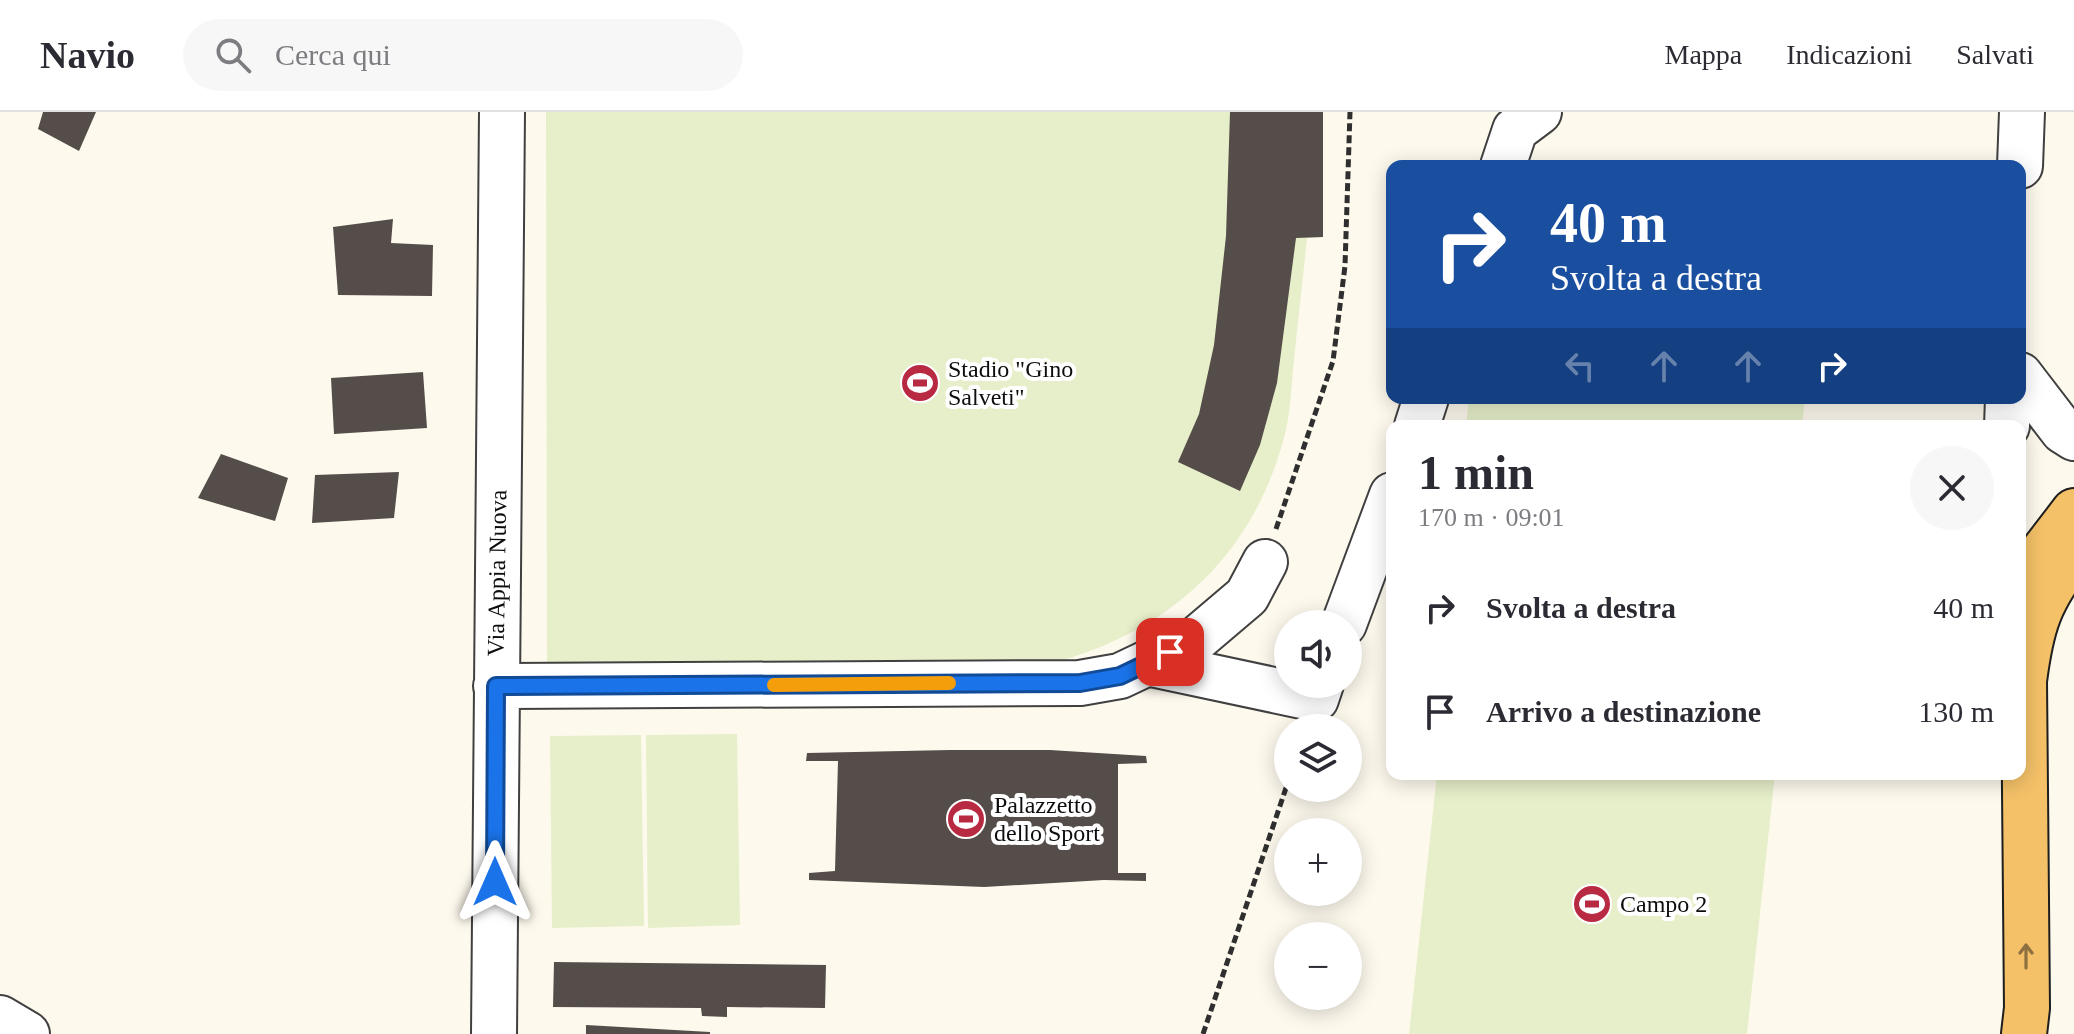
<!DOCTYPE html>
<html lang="it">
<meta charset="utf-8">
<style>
body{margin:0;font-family:"Times New Roman",serif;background:#f7f7f7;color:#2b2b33;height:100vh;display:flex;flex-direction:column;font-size:30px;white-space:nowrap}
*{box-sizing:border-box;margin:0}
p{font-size:26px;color:#7c7c81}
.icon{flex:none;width:44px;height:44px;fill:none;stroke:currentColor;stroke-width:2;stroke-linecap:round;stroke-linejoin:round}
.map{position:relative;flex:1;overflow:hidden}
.side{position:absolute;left:1386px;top:308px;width:640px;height:360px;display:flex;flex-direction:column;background:#fff;border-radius:16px;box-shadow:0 4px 20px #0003}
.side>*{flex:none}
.banner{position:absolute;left:1386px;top:48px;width:640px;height:244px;border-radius:16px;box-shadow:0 4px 20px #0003;background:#1a4fa0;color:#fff;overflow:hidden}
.controls{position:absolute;left:1274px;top:498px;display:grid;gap:16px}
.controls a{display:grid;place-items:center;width:88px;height:88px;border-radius:50%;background:#fff;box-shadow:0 4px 20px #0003;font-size:40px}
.pin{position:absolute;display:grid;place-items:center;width:68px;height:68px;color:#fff;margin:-34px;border-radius:16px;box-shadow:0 4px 12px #0006}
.me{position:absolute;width:88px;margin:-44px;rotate:0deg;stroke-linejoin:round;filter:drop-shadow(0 0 6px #0008)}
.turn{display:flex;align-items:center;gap:28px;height:168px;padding:0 32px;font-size:36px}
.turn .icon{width:104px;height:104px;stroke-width:2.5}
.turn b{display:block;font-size:56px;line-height:68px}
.lanes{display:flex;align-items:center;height:76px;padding:0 32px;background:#0003;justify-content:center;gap:40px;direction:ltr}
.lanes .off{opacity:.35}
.round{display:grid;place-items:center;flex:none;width:84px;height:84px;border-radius:42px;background:#f7f7f7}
.summary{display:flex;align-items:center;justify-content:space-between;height:136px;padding:0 32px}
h1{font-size:48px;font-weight:800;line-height:60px}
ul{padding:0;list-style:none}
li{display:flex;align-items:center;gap:24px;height:104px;padding:0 32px}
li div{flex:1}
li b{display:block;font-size:30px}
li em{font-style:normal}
header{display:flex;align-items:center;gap:48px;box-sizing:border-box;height:112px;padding:0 40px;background:#fff;border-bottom:2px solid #e1e1e2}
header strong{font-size:38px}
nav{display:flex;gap:44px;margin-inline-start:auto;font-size:28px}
.search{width:560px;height:72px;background:#f7f7f7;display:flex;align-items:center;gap:20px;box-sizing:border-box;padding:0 28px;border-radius:44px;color:#7c7c81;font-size:30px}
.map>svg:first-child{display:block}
</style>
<header>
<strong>Navio</strong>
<div class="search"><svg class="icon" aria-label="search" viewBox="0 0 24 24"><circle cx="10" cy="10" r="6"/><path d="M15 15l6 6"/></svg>Cerca qui</div>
<nav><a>Mappa</a><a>Indicazioni</a><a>Salvati</a></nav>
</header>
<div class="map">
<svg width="2074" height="922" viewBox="0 0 2074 922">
<rect width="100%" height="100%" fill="#fef9ed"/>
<!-- pitch -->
<path fill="#e6efca" d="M546,0H1323V125L1307,126C1303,167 1298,207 1294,248C1291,274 1291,301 1284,326C1250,453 1157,529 1032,556L547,564Z
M1469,286H1805L1802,314H1466Z
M737,622L740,813L648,816L646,623Z
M641,623L644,814L552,816L550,624Z
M1437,662H1775L1747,922H1409Z"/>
<!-- building -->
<path fill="#554d49" d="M43,0H96L79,39L38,17Z
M1230,0H1323V125L1296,126L1277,271L1260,333L1240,379L1178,350L1199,302L1214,233L1226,124Z
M393,107L391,131L433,133L432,184L338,183L333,115Z
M423,260L427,316L334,322L331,266Z
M221,342L288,366L275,409L198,386Z
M399,360L394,406L312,411L315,363Z
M950,638H1050L1146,644L1147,651L1118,652V761H1146V769L1104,768L984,775L809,768V761L835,759L838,649H806L807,641Z
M554,850L826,853L825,896L727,895V905L702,904L701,896L553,895Z
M586,913L710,920V922H586Z"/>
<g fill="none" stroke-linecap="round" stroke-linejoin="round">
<!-- minor casing -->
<g stroke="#404040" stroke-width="48">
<path id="minor" d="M1503,54L1515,18L1539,0
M2020,54L2022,0
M2020,263L2063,319L2074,326
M1417,314L1426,286
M2007,314L2008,286
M1344,512L1392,383
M1147,551L1316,587L1321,572
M496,574L1080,571L1120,564L1194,529L1247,484L1265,450
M0,906L27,922
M494,922L502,0"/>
</g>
<!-- major casing -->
<g stroke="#1e1e1e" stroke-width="48">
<path id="major" d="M2024,464L2074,399
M2024,922L2027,896L2024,569C2031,514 2039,488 2074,444"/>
</g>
<!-- path -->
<path stroke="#2f2f2f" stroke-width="5" stroke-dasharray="8 4" stroke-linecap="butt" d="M1276,417L1333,249L1345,154L1350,0
M1203,922L1288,670"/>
<!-- minor -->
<use href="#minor" stroke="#fff" stroke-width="44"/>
<!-- major -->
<use href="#major" stroke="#f4c168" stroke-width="44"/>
</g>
<!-- one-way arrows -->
<defs><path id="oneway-shaft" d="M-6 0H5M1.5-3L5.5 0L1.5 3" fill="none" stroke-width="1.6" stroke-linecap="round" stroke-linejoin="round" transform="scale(2)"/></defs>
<use stroke="#8c703f" href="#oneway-shaft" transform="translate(2026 844) rotate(-90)"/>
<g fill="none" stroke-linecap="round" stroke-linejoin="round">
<!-- route casing -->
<g stroke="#114b97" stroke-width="20">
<path id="route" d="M495,770L496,574L1080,571L1120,564L1170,540"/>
</g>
<!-- route -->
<use href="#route" stroke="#1a73e8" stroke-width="14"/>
<!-- slow -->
<path stroke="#f59e0b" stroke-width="14" d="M774,573L949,571"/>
</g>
<!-- icons -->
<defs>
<g id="stadium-disc" transform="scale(2)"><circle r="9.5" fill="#b82a41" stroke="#fff"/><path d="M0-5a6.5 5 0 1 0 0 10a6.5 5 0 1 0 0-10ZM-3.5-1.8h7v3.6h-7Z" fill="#fff"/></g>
</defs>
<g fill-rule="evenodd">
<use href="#stadium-disc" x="920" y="271"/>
<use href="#stadium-disc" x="966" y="707"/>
<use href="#stadium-disc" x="1592" y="792"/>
</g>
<g text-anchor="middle" stroke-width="8" stroke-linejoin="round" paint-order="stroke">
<!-- poi labels -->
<g font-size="24" fill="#0d0d0d" stroke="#fff" text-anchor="start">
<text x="948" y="265">Stadio "Gino<tspan x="948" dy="28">Salveti"</tspan></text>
<text x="994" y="701">Palazzetto<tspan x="994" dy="28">dello Sport</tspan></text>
<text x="1620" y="800">Campo 2</text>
</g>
<!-- street labels -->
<g font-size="24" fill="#0d0d0d" stroke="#fff">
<text transform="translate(497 461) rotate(-89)" y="8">Via Appia Nuova</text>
</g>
</g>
</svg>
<div class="controls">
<a><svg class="icon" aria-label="sound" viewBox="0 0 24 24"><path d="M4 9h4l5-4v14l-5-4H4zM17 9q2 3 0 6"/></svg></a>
<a><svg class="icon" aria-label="layers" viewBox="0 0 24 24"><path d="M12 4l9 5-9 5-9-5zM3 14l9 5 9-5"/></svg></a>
<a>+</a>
<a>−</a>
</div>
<div class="pin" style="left:1170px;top:540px;background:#d93025"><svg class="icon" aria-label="arrive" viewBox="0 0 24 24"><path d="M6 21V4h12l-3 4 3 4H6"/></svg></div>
<svg class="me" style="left:495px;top:770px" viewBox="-20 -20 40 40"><path d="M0-17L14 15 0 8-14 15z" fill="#1a73e8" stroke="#fff" stroke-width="4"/></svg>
<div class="banner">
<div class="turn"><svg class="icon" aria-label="right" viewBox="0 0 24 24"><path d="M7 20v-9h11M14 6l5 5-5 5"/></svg><div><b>40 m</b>Svolta a destra</div></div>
<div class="lanes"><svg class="icon off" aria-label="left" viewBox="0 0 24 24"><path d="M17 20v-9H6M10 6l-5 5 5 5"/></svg><svg class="icon off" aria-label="ahead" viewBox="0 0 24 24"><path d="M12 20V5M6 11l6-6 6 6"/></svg><svg class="icon off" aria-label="ahead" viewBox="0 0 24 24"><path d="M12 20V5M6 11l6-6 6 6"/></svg><svg class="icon" aria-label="right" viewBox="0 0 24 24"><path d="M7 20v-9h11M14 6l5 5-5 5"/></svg></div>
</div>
<section class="side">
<div class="summary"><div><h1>1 min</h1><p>170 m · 09:01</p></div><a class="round"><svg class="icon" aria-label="close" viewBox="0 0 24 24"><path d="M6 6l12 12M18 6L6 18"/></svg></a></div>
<ul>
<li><svg class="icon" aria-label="right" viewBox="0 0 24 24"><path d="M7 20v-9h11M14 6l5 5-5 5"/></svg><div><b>Svolta a destra</b></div><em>40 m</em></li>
<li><svg class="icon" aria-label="arrive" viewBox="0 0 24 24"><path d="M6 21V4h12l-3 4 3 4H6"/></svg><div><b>Arrivo a destinazione</b></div><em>130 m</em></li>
</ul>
</section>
</div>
